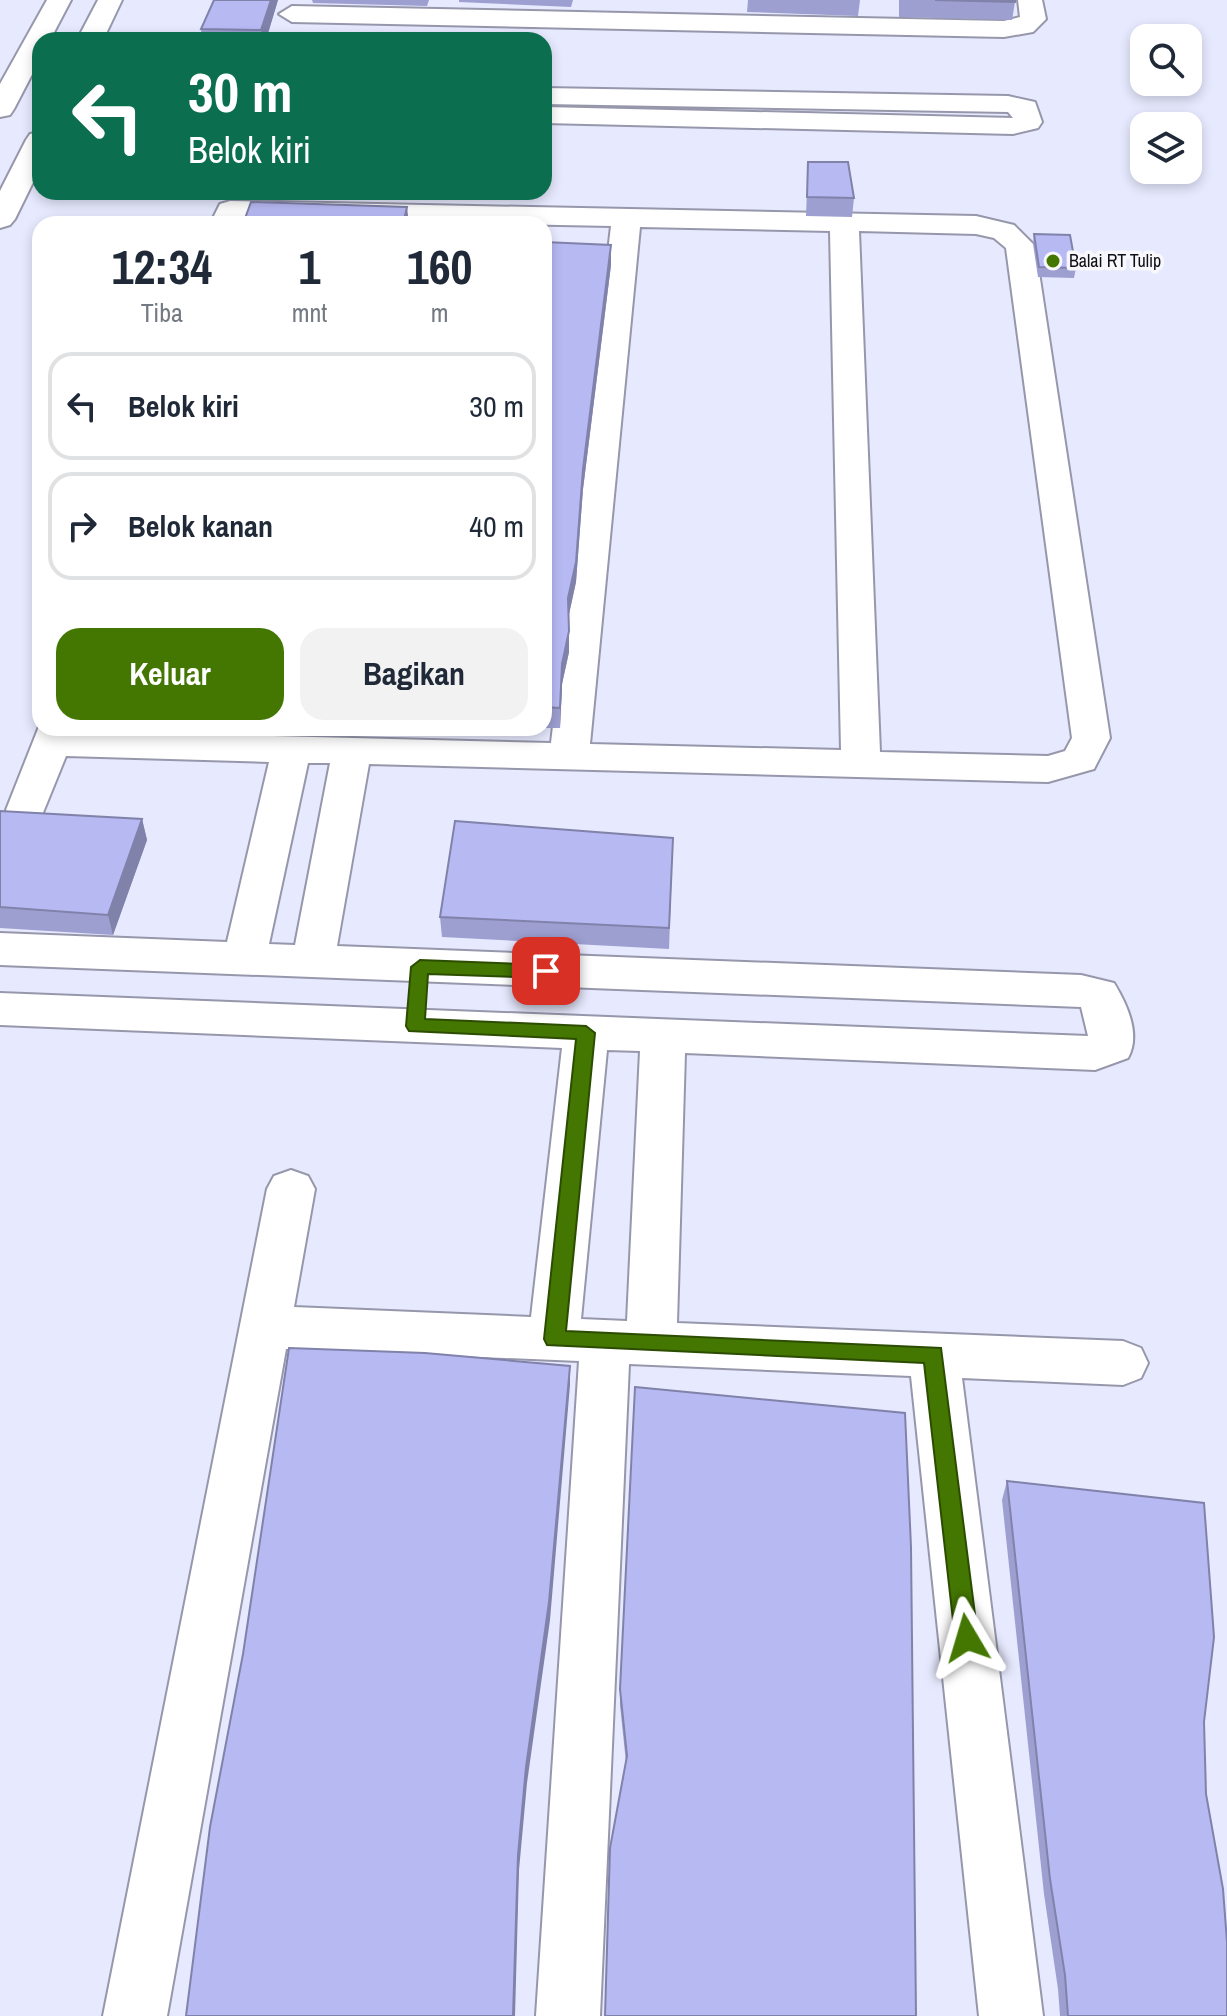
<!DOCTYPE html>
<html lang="id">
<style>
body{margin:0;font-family:"Archivo Narrow",sans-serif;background:#f2f2f3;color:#1f2937;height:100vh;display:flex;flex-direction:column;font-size:30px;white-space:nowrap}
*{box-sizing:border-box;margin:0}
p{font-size:26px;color:#747a83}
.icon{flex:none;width:44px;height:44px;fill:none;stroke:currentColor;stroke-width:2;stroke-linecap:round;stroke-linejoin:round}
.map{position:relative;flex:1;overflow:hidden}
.panel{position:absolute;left:32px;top:216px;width:520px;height:520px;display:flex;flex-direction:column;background:#fff;border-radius:24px;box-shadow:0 4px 12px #0003}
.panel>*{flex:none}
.banner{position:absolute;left:32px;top:32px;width:520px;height:168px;border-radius:24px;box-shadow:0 4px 12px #0003;background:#0b6e4f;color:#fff;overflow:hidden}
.fabs{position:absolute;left:1130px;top:24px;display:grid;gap:16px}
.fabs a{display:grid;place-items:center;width:72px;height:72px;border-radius:16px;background:#fff;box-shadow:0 4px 12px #0003;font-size:40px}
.pin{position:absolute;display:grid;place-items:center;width:68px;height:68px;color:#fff;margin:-34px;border-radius:16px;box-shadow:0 4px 12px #0006}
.me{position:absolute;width:88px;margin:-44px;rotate:353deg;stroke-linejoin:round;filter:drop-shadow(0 0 6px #0008)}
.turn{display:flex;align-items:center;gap:28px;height:168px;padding:0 24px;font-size:36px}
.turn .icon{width:104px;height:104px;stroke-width:2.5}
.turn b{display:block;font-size:56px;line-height:68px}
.eta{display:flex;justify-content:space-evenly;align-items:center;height:136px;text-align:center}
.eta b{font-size:48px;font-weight:800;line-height:56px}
.button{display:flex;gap:16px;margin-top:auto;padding:16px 24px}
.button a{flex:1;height:92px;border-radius:24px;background:#447701;color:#fff;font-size:32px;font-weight:800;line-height:92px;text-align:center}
.button a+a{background:#f2f2f3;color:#1f2937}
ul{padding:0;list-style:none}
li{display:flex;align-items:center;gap:24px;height:108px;margin:0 16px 12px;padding:0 8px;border:4px solid #e0e1e3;border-radius:24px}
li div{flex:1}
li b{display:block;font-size:30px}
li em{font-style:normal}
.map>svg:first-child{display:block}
</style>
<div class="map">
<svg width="1227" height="2016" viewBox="0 0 1227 2016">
<rect width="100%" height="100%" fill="#e7e9fe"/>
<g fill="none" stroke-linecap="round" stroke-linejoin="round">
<!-- minor casing -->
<g stroke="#9697ab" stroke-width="4">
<path id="minor" d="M47,0H71L50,40H40V59L14,109L10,115L0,117V84Z
M98,0H122L103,40H77Z
M1018,0H1042L1046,19L1033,32L1004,37L292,22L279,14L292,6L1004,21L1020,17Z
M544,88L1008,96L1035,102L1042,122L1038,128L1013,134L544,123V107L1013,118L1008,112L544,104Z
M40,132V168L15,219L10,225L0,228V191L26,140L30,134Z
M230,201L976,216L1014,225L1035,246L1110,738L1094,769L1048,782L369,764L337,946L1081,975L1114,983C1127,1004 1141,1035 1128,1058L1095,1070L685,1053L677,1323L1123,1341L1141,1348L1148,1363L1141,1378L1123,1385L962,1378L1043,2016H979L911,1376L629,1364L600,2016H536L579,1361L286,1349L167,2016H103L267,1189L274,1176L291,1170L308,1176L315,1189L294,1307L531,1317L562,1048L0,1025V993L1088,1036L1081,1007L0,965V933L227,942L269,762L66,756L40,820L26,824L12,820L6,810L40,724V728H76L75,731L551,743L611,226L241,219L240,224H210L220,204ZM640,227L830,231L841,750L590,744ZM859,231L976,234L994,238L1006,248L1072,738L1065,751L1048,756L880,752ZM308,763H330L295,945L269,944ZM607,1050L640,1051L627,1321L581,1319Z"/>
</g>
<!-- minor -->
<use href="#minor" fill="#fff" fill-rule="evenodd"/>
</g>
<!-- wall -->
<path fill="#9d9fd1" d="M278,0L266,40H202L201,29Z
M312,0H429L427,6L313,3Z
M459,0H573L571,7L459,2Z
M748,0H860L858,16L747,12Z
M899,0H1015V2L1012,20L899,17Z
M808,162L854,198L852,217L806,216Z
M1034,234L1076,268L1074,278L1038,277L1033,244Z
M544,242L611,245V265L583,489L576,582L568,618L569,652L562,684L560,728H544Z
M0,811L142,819L147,840L113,935L0,928Z
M673,838L669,949L442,937L440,917Z
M1007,1481L1204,1722L1206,1794L1227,2016H1060L1058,1989L1044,1894L1002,1500Z
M620,1689L916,2016L626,1763L620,1705Z"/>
<!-- shaded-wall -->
<path fill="#8082aa" d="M271,0H278L266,40H263L261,30Z
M407,207L409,224H403Z
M611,245V265L583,489L576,582L568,619V598Z
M569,631V652L562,684L560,728V708L562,664Z
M142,819L147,840L113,935L108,915Z
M570,1366V1385L550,1620L527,1783L519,1870L515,2016H513L518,1855L526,1767Z"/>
<!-- building -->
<path fill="#b7b9f3" stroke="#8082aa" stroke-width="2" d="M214,0H271L261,30L201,29Z
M935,0H1015V2Z
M808,162H848L854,198L807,197Z
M251,202L407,207L403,224H243Z
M1034,234L1070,235L1076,268L1039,267Z
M544,242L611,245L583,469L576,562L568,598L569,631L562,664L560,708L544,707Z
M0,811L142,819L108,915L0,907Z
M455,821L673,838L669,928L440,917Z
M289,1348L425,1353L570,1366L549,1602L526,1767L518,1855L513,2016H186L210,1827L243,1654Z
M635,1387L905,1413L911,1547L916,2016H605L610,1848L627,1756L620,1689Z
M1007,1481L1204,1503L1214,1637L1204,1722L1206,1794L1223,1889L1227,1942V2016H1068L1065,1975L1050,1879Z"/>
<!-- route -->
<path fill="#447701" stroke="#2c4d01" stroke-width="2" d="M420,960L546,965L555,971L546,978L428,974L425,1019L586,1026L595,1033L566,1331L941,1348L978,1638L975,1646L967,1649L959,1646L955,1638L924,1363L547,1345L544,1339L576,1039L409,1031L406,1026L411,967Z"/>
<!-- markers -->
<circle fill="#447701" stroke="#f7f7fc" stroke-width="3" cx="1053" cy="261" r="8"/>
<g text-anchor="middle" stroke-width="7" stroke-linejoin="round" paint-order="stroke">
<!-- far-poi labels -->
<g font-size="18" fill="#0f0f16" stroke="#f7f7fc" text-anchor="start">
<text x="1069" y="267">Balai RT Tulip</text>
</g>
</g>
</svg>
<div class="fabs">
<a><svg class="icon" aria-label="search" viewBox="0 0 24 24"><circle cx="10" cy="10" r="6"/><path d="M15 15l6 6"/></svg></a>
<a><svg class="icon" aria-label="layers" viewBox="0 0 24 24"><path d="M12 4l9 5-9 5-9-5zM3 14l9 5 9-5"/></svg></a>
</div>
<div class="pin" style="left:546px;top:971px;background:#d93025"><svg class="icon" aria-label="arrive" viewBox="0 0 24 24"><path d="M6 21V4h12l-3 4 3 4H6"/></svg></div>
<svg class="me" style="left:967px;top:1638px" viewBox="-20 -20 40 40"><path d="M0-17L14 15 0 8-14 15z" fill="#447701" stroke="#fff" stroke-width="4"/></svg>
<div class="banner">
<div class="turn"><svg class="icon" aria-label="left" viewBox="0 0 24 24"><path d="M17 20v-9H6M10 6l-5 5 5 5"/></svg><div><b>30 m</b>Belok kiri</div></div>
</div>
<section class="panel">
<div class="eta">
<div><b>12:34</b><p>Tiba</p></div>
<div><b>1</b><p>mnt</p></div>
<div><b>160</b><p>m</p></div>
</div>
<ul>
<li><svg class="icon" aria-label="left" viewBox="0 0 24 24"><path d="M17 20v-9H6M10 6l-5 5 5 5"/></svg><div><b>Belok kiri</b></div><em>30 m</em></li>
<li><svg class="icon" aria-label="right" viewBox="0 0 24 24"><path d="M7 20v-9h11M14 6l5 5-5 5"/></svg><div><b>Belok kanan</b></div><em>40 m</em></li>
</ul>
<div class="button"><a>Keluar</a><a>Bagikan</a></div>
</section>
</div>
